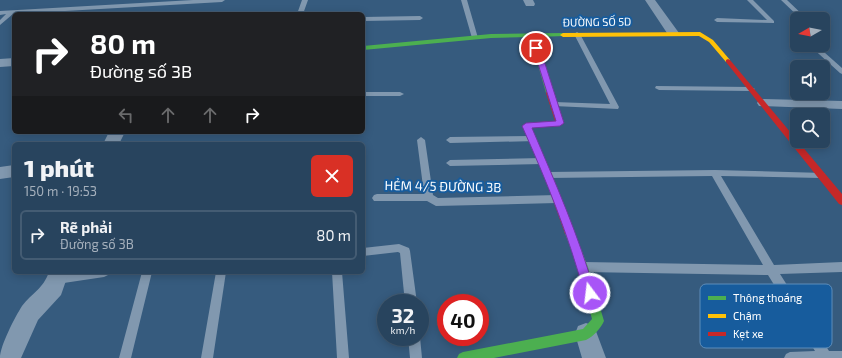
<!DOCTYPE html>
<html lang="vi">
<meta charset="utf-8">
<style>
body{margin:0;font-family:"Exo 2",sans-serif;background:#304b64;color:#f1f3f6;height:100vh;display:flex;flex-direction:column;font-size:15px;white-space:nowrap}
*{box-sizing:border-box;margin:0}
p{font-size:13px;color:#a5b0bc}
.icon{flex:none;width:22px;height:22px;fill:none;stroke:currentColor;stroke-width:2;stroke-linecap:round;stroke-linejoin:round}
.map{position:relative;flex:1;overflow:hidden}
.side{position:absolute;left:12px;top:142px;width:353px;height:132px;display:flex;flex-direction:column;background:#28445e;border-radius:6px;box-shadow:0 2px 10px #0003,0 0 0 1px #445c73}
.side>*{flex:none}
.hud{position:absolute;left:12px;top:12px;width:353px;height:122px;border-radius:6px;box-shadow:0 2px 10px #0003,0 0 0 1px #445c73;background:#202124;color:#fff;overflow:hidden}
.needle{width:26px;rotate:261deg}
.buttons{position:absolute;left:790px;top:12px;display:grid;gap:8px}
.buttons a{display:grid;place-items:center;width:40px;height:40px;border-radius:6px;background:#28445e;box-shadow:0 2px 10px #0003,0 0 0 1px #445c73;font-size:20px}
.speed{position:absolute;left:377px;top:294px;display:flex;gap:8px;font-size:20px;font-weight:700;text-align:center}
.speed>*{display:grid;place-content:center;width:52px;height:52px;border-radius:50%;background:#28445e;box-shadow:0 2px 10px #0003,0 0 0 1px #445c73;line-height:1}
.speed small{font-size:10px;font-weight:400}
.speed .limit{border:6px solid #d22;background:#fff;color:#111}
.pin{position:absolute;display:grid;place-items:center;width:34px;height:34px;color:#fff;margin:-17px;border:2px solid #fff;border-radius:50%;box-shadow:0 1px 4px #0007}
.me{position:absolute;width:44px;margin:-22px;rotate:345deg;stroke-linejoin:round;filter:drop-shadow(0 0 3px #0008)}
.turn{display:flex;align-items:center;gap:14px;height:84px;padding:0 12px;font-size:18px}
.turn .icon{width:52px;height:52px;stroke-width:2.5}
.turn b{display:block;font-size:28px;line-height:34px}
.lanes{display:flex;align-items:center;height:38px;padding:0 12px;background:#0003;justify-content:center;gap:20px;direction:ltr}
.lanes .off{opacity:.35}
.round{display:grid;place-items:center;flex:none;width:42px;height:42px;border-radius:6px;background:#304b64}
.summary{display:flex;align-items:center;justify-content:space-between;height:68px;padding:0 12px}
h1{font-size:24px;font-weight:800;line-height:30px}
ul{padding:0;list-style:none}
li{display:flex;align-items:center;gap:12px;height:50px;margin:0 8px 6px;padding:0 4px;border:2px solid #445c73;border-radius:6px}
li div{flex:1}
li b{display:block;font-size:15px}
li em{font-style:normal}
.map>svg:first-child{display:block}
</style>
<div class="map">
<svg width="842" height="358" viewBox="0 0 842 358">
<rect width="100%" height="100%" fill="#365b7e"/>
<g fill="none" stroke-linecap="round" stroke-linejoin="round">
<!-- lane -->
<path fill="#8198af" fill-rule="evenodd" d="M193,0H225L222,2L13,14L0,25V20L6,14L0,15V11Z
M302,0H308L303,14H297Z
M461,0H467L478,38L477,39L472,38Z
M747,0H753L774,21V23L717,22L714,20L717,18L767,20Z
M781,0H787L807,19H801Z
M363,17L420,16L423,18L420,20L363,21Z
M577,32L580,34L619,107L618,109L554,106L550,104L554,102L610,104L574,34Z
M809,45H816L842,68V74L840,73Z
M656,86L751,87L755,89L751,91L659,90L655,88Z
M363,92H400L404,94L400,96H363Z
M533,136L537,139L536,141L450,143L446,140L450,137Z
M421,137L425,140L433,195L438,198L557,195L560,196L562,199L560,202L557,203L436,206L427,201H374L372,198L374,195L377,194H424L417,140Z
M542,158L546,161L542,164L450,166L446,163L450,160Z
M715,170L824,173L825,175L824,177L821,178L721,176L774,265L842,262V272L780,274L829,351H842V358H784L786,354L790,352L815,351L768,275L583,272L579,270L578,267L579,264L583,262L763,265L712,176L548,178L544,175L548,172Z
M399,244L409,248L410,251L417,303H405L400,253L398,252L363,256V248Z
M72,272H109L108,275L104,277L57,284L53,282L52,279L53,276Z
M142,272H152L131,358H119Z
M216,272H226L213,358H201Z
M332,272H342L349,358H337Z
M408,337H420L422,358H410Z"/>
<!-- street -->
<path fill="#8198af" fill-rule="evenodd" d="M523,0H533L535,4L534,6H526Z
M645,0H655L679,33L677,36H669Z
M14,58V66L0,67V59Z
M764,99L842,101V109L759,106L757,103L759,100Z
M109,132H125L119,144H103Z
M14,165V177L0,179V167Z
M49,272H69L61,295L38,320L21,358H0C0,346 15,317 22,306C32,293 43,289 49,272Z
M586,323L594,326L606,358H582L575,334L578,326Z"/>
<!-- fast -->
<path fill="#4caf50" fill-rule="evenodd" d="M563,33L566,35L565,36L536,37L554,93L550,95L546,93L530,37L491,38L363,50V46L491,34Z
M569,227L573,228L574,231L588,267L604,321C601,328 593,337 586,340L494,358H457L459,354L463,352L583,329L592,319L578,267L564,231L565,228Z"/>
<!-- slow -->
<path fill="#ffc107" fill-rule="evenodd" d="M700,32L713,40L730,60V62H726L709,42L699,36L563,37L560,35L563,33Z"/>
<!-- jam -->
<path fill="#c62828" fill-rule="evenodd" d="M728,59L730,60L842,194V205L839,204L726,62V60Z
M547,91H553L554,93L564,123L560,126L531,128L552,175L574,231L573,234L569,235L565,234L564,231L544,175L522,126L526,123L555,121L546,93Z"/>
</g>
<!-- route -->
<path fill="#a855f7" stroke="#6d37a1" d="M536,46L540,48L564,123L560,126L532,128C555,182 579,236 595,293L594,297L590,298L586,297L584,293C569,236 546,180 522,126L526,123L556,121L533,48Z"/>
<g text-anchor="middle" stroke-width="4" stroke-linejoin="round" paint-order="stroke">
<!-- far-street labels -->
<g font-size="11" fill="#fff" stroke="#175c9d">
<text transform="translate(597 22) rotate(-1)" y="4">ĐƯỜNG SỐ 5D</text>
</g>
<!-- street labels -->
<g font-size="13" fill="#fff" stroke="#175c9d">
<text transform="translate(443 186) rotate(1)" y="5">HẺM 4/5 ĐƯỜNG 3B</text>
</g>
</g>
<!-- legend -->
<rect x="700" y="284" width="132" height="64" rx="6" fill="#175c9d" stroke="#5d8dba" stroke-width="1"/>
<rect x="708" y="296" width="18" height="4" fill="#4caf50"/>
<rect x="708" y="314" width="18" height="4" fill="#ffc107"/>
<rect x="708" y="332" width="18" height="4" fill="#c62828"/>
<g font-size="11" fill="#fff">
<text x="733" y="302">Thông thoáng</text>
<text x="733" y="320">Chậm</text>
<text x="733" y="338">Kẹt xe</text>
</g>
</svg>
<div class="buttons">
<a><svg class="needle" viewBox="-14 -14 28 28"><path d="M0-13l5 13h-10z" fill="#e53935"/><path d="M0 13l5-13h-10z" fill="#a5b0bc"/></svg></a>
<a><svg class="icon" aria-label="sound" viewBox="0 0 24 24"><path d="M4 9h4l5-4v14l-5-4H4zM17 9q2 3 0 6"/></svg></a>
<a><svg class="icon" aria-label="search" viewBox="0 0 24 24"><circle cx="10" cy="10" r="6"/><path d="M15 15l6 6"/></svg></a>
</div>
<div class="speed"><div>32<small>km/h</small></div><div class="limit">40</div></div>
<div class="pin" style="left:536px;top:48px;background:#d93025"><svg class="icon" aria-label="arrive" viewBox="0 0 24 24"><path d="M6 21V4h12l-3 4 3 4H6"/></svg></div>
<svg class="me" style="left:590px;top:293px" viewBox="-20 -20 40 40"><circle r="17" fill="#a855f7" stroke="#fff" stroke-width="3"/><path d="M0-11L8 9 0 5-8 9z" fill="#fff"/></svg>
<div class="hud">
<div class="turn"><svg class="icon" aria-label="right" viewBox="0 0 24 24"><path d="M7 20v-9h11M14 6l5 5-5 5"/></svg><div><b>80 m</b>Đường số 3B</div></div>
<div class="lanes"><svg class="icon off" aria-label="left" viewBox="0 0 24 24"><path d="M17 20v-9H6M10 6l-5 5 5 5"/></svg><svg class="icon off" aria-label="ahead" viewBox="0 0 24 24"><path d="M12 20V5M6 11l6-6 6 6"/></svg><svg class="icon off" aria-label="ahead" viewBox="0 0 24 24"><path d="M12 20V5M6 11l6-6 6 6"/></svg><svg class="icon" aria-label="right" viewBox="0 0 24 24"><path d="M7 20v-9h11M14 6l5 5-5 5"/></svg></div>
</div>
<section class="side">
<div class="summary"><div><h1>1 phút</h1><p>150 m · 19:53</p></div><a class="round" style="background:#d93025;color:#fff"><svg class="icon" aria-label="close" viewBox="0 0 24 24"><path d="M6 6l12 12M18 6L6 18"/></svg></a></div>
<ul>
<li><svg class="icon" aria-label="right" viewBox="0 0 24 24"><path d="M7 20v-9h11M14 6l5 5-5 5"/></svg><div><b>Rẽ phải</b><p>Đường số 3B</p></div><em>80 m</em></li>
</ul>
</section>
</div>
